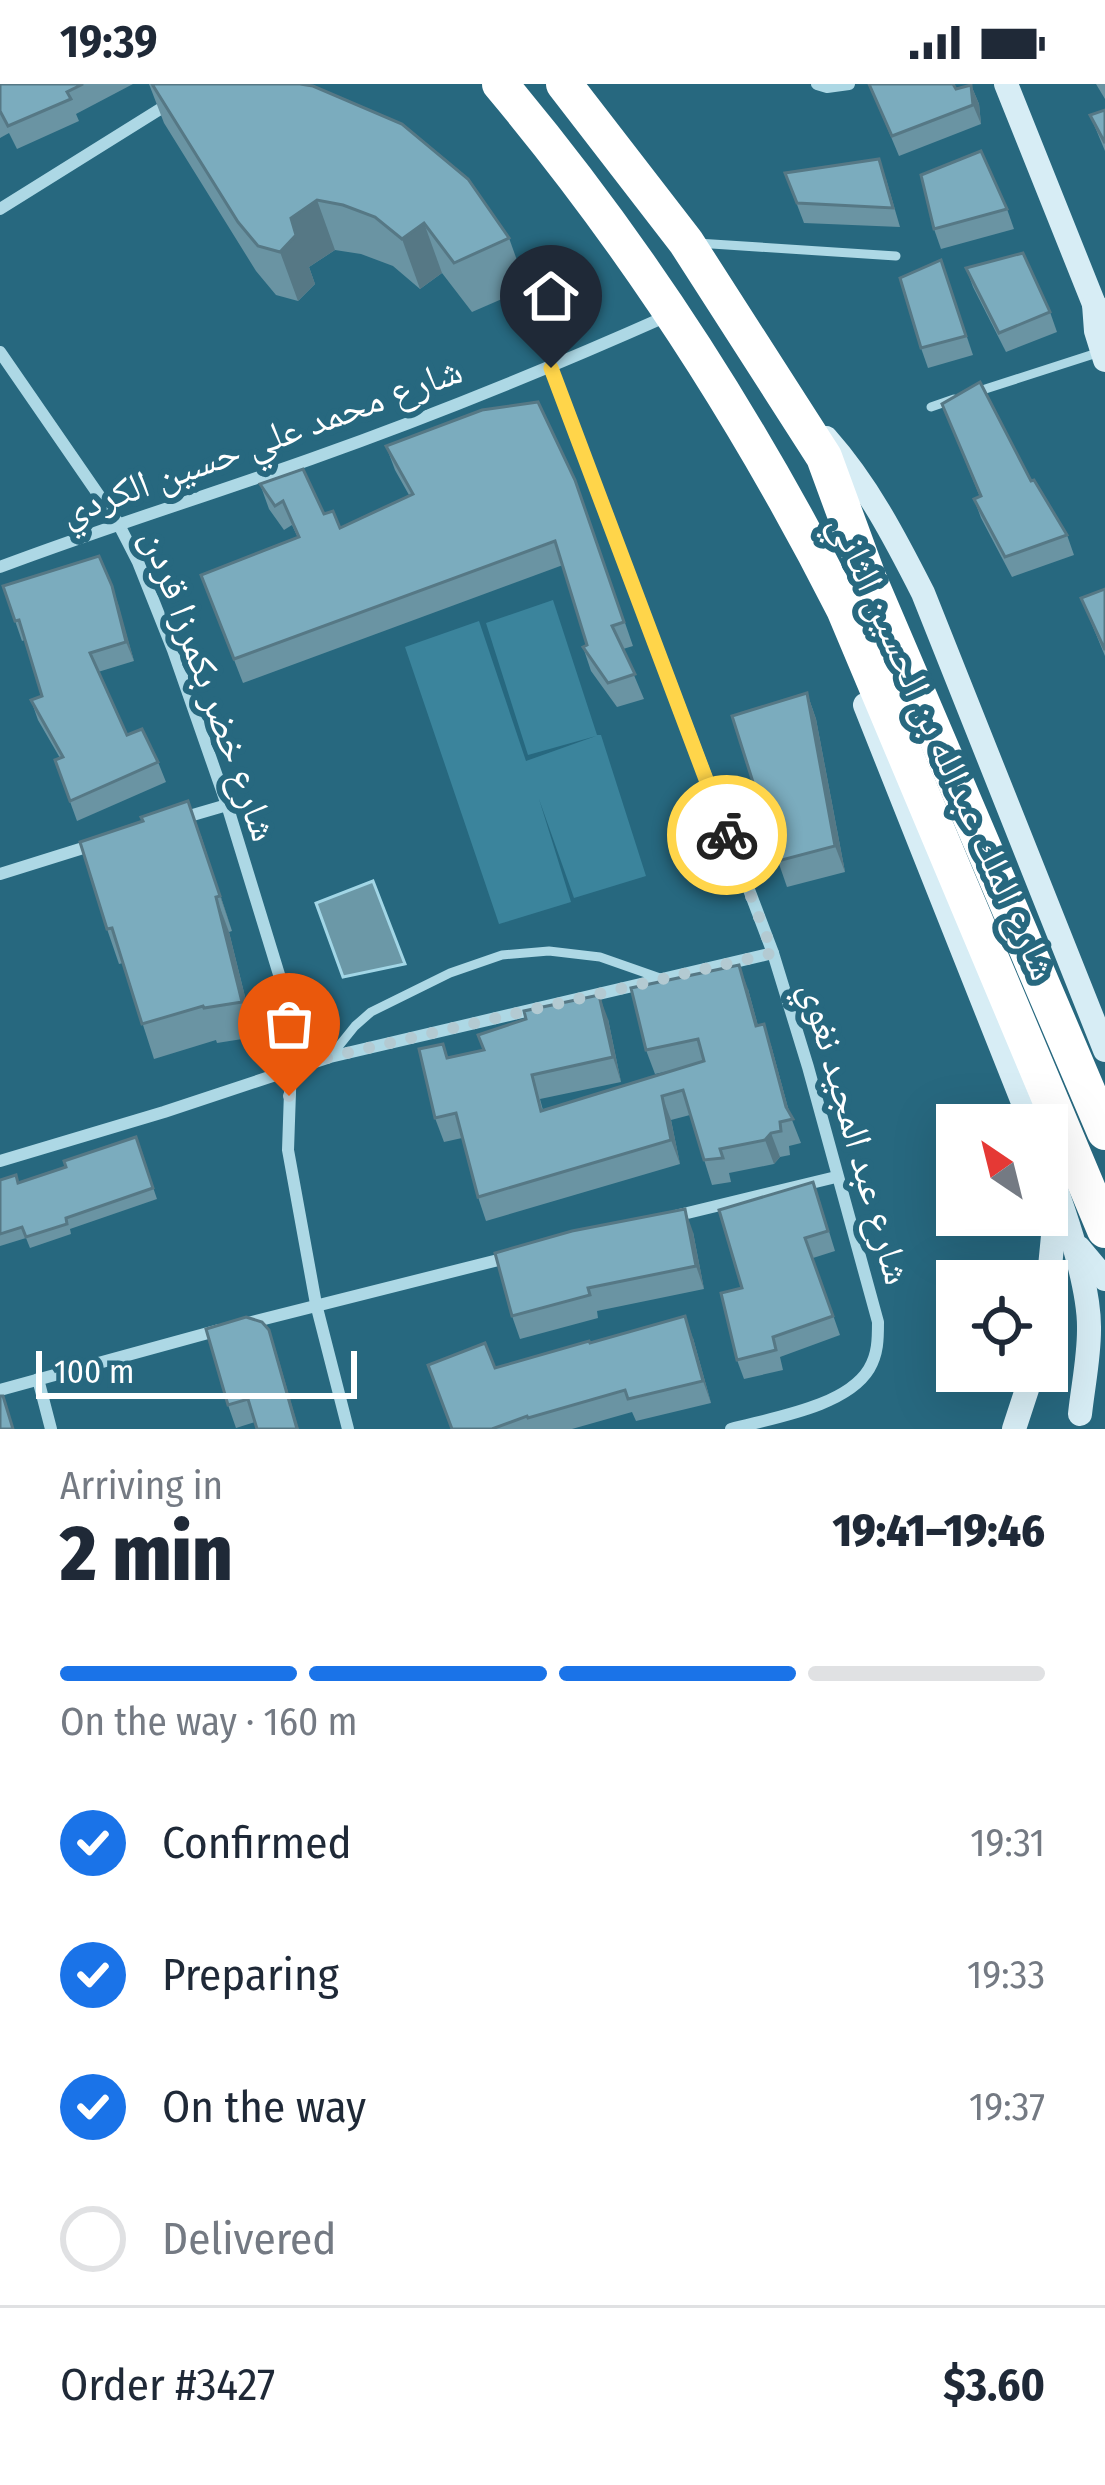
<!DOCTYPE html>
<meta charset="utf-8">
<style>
body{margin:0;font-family:"Fira Sans Condensed","Noto Naskh Arabic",sans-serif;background:#f2f2f3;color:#1f2937;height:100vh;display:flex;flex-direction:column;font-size:45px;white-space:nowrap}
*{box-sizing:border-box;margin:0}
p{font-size:39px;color:#747a83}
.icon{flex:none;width:66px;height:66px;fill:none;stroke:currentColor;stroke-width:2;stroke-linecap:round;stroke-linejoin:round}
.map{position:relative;height:1345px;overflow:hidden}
.sheet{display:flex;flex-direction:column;background:#fff;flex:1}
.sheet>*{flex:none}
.needle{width:78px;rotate:325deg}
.fabs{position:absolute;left:936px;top:1020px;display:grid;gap:24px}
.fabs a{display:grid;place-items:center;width:132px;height:132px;border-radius:0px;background:#fff;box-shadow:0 12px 48px #0002;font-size:60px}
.scale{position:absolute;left:36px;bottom:30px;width:321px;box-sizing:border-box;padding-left:12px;border:6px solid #fff;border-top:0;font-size:33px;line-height:42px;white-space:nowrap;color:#fff;-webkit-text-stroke:9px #27687f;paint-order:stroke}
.pin{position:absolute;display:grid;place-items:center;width:102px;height:102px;color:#fff;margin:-123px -51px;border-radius:50% 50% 50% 0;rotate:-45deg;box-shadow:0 0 12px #0007}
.pin .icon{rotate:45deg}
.courier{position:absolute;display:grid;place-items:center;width:120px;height:120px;margin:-60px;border:9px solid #ffd54a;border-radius:50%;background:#fff;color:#222;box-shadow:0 3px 15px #0007}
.overview em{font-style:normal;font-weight:800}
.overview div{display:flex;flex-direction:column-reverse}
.overview{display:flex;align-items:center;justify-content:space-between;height:204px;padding:0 60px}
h1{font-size:78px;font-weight:800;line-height:90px}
.bar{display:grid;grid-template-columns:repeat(4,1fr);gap:18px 12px;align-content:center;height:144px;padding:0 60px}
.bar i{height:15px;border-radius:9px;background:#e0e1e3}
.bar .active{background:#1a73e8}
.bar p{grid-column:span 4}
.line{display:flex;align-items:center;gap:30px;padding:0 60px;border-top:3px solid #e0e1e3}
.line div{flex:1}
ol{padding:0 60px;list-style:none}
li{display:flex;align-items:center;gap:36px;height:132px}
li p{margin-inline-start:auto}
li .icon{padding:12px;border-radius:50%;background:#1a73e8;color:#fff;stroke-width:4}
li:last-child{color:#747a83}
li i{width:66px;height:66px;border:6px solid #e0e1e3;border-radius:50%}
.status{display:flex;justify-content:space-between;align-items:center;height:84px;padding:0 60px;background:#fff;direction:ltr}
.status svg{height:33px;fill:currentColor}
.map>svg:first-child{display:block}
</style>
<div class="status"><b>19:39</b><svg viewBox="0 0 49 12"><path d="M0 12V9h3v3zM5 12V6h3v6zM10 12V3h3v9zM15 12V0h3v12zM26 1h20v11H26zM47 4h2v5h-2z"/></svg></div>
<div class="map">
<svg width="1105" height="1345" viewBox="0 0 1105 1345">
<rect width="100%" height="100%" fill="#27687f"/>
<path fill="#3b849c" d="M553,516l44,135h4l45,141 -72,22 -35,-99 32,103 -72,22 -94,-277 74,-26 47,140 70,-25 -68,19 -42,-132z"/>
<path fill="#6b98a7" stroke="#a2d6e6" stroke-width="3" d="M373,797l32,83 -62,13 -27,-74z"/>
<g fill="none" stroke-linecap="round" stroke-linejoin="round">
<g stroke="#add8e5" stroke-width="9">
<path d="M697,159l199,13"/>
<path d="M976,308l121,-39"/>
<path d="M931,323l23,-8"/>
<path d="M330,973l25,-31 16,-14 79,-39 52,-18 47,-4 51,6 60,21"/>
</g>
<g stroke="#add8e5" stroke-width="12">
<path d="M817,0l10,3 22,-3"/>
<path d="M0,125l173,-108"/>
<path d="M0,268l118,171 20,39 35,88 54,155 62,202 3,27 -4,116 28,154 32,125"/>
<path d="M551,284l222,585 35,114 70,255c0,17 0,32 -9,47 -23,38 -98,49 -138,60"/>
<path d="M0,483c103,-39 207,-71 311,-108 121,-43 239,-91 356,-143"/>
<path d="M179,735l48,-14"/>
<path d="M0,790l96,-30"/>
<path d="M0,1077l164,-49 166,-55 443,-104"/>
<path d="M675,1132l161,-39"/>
<path d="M244,1240l266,-67"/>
<path d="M38,1295l13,50"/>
<path d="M0,1306l219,-60"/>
</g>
<g stroke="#d7edf5" stroke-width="24">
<path d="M1006,0l88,220 11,14"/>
<path d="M1094,220l2,27 9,29"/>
<path d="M826,354c41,46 69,100 97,155l182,457"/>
<path d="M865,621l167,420"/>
<path d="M1047,1081c16,42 43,120 42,165 0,28 -6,56 -9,84"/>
<path d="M1079,1164l26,31"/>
<path d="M1047,1214l9,-93"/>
<path d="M1014,1345l19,-58"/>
</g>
<g stroke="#fff" stroke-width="36">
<path d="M500,0c136,162 248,336 344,525l261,621"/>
<path d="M564,0l122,158 138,215 44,120 237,555"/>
</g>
</g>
<g fill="#6a94a3">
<path d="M0,0h133l-57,30 3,7 -62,28 -8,-16 -9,5z"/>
<path d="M149,0h151l209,154 18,50 -55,24 -30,-39 -22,16 -27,-23 -32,-12 -26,-4 -26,17 6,17 -17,17 -22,-6 -20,-24 -92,-148z"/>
<path d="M869,0l87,5 15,-4 8,19 2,20 -82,32z"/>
<path d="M1096,0h9v15z"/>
<path d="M1105,26v41l-15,-36z"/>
<path d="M785,89l101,6 14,48 -96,-4z"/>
<path d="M1007,125l7,20 -73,20 -7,-20z"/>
<path d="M941,176l32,95 -45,13 -7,-20z"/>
<path d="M966,184l84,44 7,20 -51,20 -33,-65z"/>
<path d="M942,320l89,77 36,54 7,20 -62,22 -31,-59 -7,-19 6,-2z"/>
<path d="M386,362l198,58 49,142 -10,3 21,50 -27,8 -26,-36 -8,-24 4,-2 -24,-80 -320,118 -42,-108 97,-37 -6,-13 -8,5 -15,-21 -9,-25 64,30 16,14 69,-33 -14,-25z"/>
<path d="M3,502h109l22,75 -36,11 29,63 31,27 8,20 -89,39 -22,-61 5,-2 -22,-38 -7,-20 11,-4 -17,-56 -3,1z"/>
<path d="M1105,505v67l-24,-58z"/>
<path d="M807,609l9,26 29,153 -58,15 -9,-26z"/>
<path d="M201,752l31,95 -3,1 26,105 -38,6 -1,-3 -62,19 -31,-96 -4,1 -12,-35z"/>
<path d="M748,905l10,37 6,-2 8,25 18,66 11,28 -12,3 1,9 -10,2 -6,7 -45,9 2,9 -19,3 -22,-70 -19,5 9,44 -194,57 -8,-24 -16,-59 -18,4 -9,-24 13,-60 160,-39 13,63 -81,17 3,11 130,-40 -18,4 -9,-24z"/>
<path d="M136,1053l21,62 -87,30 1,5 -41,14 -4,-10 -26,8v-66l18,3 48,-16z"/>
<path d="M820,1118l15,49 -22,7 27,77 -60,22 3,13 -39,9 -7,-19 5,-72z"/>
<path d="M693,1148l11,57 -107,22 1,7 -78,21 -8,-23z"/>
<path d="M693,1254l18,65 -75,18 -4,-9 -60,17h-120l43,-61 95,-25z"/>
<path d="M277,1270l-22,68 -19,6 -8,-23z"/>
</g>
<g fill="#567885">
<path d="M971,1l8,19 2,20 -8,-19z"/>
<path d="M317,116l18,50 -26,17 6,17 -17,17 -18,-49 11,-34z"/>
<path d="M424,139l18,50 -22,16 -18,-50z"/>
<path d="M112,502l7,20 15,55 -8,-19z"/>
<path d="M807,609l9,26 29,153 -10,-26z"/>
<path d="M188,717l13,35 31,95 -12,-35z"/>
<path d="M216,813l13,35 26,105 -13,-35z"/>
<path d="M739,881l9,24 17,62 -9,-25z"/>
<path d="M599,911l9,24 13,63 -8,-25z"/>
<path d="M764,940l8,25 19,70 -5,-12z"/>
<path d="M662,1012l9,24 9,44 -9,-24z"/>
<path d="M771,1049l9,24 -6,7 -9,-24z"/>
<path d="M685,1125l8,23 11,57 -8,-23z"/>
<path d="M685,1232l8,22 18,65 -8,-22z"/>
<path d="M269,1246l8,24 22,75h-2z"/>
</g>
<g fill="#7bacbe" stroke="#567885" stroke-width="3">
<path d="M0,0h83l-16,8 4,7 -63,27 -8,-15z"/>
<path d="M152,0h148l13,2 89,38 66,55 41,59 -55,25 -30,-40 -22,16 -27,-22 -32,-12 -26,-5 -26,18 5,17 -16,17 -22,-6 -20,-24z"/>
<path d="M869,0h84l3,5 15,-4 2,20 -81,31z"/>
<path d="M1105,26v33l-15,-28z"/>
<path d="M981,67l26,58 -73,20 -13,-54z"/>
<path d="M879,75l14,49 -96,-5 -12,-30z"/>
<path d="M1023,169l27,59 -51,21 -33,-65z"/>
<path d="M941,176l25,76 -45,12 -21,-70z"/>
<path d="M980,298l51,99 3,-1 33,55 -62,22 -31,-58 7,-3 -39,-92z"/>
<path d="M538,318l37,78 49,142 -12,4 23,48 -27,9 -25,-36 4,-2 -32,-104 -321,118 -33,-84 98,-38 -16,-36 -8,5 -15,-22 43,-15 21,45 9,-3 7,17 73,-34 -27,-48 96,-36z"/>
<path d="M99,472l13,30 14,56 -36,11 37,82 15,-6 16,33 -88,39 -15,-41 8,-3 -32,-57 11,-4 -23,-76 -4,1 -12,-35z"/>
<path d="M1105,505v61l-24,-52z"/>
<path d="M807,609l28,153 -57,15 -46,-145z"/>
<path d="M188,717l32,95 -4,1 26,105 -38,6 -1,-2 -61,18 -30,-96 -5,1 -27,-87 63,-21 -2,-4z"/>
<path d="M739,881l17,61 8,-2 22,83 7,12 -13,3 1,9 -10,2 -6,7 -45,9 3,9 -19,2 -21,-70 -21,6 9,44 -193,57 -22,-84 -21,5 -16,-69 24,-5 4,14 37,-8 -6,-15 48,-16 -2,-8 75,-16 14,62 -81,18 9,36 163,-50 -6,-22 -52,11 -15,-62z"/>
<path d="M136,1053l17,51 -87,30 1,6 -41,13 -4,-10 -22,7v-54l16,-5 2,8 48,-16 -2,-6z"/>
<path d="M813,1098l15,49 -23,7 28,78 -60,21 3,13 -39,10 -16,-67 21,-5 -23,-78z"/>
<path d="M685,1125l11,57 -108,22 2,7 -78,21 -17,-63 77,-22z"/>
<path d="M685,1232l18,65 -75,18 -3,-9 -97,28 -1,-2 -35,13h-40l-24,-64 57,-22 10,25 94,-27 1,2z"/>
<path d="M246,1233l16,5 7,8 28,99h-40l-9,-30 -20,6 -22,-76z"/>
<path d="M0,1312h3l10,33h-13z"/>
</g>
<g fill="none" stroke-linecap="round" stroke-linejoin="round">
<path stroke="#b3cad2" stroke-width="12" stroke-dasharray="0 21.6" d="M289,1012l2,-27 39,-12 443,-104 -46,-118"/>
<path stroke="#ffd54a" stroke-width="15" d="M551,284l176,467"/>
</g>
<g text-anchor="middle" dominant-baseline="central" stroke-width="12" stroke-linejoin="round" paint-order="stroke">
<g font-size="39" fill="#fff" stroke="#27687f">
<text transform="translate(261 357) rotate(-20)">شارع محمد علي حسين الكردي</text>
<text transform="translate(210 601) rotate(70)">شارع خضر بكمرزا قردن</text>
<text transform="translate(943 663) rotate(66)">شارع الملك عبدالله بن الحسين الثاني</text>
<text transform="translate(856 1049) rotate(74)">شارع عبد المجيد نغوي</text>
</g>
</g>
</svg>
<div class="fabs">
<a><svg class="needle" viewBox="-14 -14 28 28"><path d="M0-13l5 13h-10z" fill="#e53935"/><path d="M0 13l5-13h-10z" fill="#747a83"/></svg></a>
<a><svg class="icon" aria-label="locate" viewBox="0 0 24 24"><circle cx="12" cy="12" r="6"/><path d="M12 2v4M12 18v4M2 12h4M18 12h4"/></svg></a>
</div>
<div class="scale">100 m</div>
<div class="pin" style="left:289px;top:1012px;background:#ea580c"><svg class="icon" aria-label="bag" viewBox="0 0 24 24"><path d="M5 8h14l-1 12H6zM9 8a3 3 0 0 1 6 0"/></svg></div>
<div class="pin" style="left:551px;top:284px;background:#1f2937"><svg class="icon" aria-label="home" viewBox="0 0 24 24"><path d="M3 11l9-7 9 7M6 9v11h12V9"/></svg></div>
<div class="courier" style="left:727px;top:751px"><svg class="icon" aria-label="bike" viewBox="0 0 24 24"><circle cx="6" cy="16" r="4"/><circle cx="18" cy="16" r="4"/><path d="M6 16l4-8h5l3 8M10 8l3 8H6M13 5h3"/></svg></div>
</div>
<section class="sheet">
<div class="overview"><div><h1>2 min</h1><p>Arriving in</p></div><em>19:41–19:46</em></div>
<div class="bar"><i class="active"></i><i class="active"></i><i class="active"></i><i></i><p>On the way · 160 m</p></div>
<ol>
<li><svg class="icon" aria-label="check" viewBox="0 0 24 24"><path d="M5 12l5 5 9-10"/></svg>Confirmed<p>19:31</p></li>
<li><svg class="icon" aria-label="check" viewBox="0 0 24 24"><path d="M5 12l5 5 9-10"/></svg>Preparing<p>19:33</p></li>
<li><svg class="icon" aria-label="check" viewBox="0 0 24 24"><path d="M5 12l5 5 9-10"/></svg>On the way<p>19:37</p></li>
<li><i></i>Delivered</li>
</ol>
<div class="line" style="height:156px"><div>Order #3427</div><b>$3.60</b></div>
</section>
